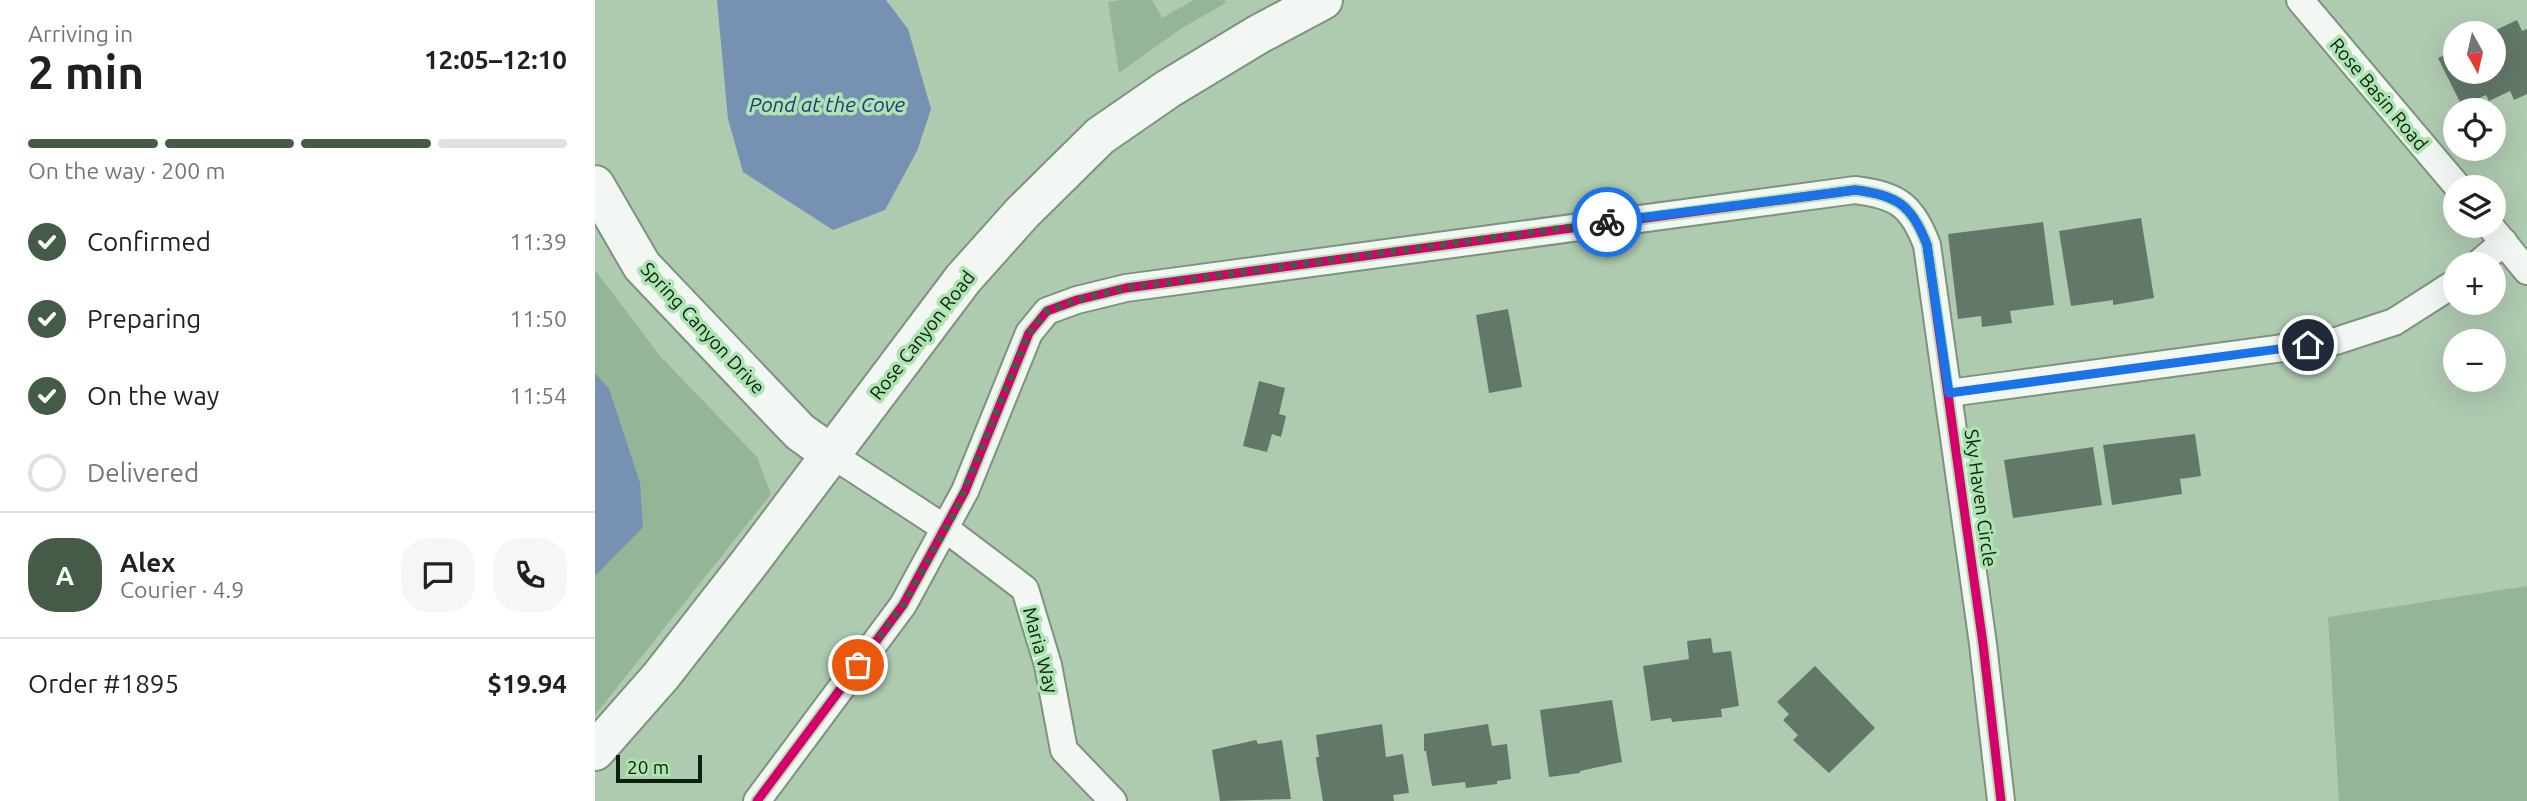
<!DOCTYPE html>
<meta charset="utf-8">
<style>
body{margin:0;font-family:Ubuntu,sans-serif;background:#f6f6f6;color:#202124;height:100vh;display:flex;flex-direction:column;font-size:26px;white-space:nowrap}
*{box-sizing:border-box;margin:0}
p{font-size:23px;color:#757577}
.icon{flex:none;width:38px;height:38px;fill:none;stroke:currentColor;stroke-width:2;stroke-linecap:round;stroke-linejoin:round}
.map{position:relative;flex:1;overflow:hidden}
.side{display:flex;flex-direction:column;background:#fff;width:595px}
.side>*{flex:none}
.needle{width:46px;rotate:172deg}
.controls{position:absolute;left:1848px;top:21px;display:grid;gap:14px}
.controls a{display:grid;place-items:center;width:63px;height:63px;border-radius:50%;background:#fff;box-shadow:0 7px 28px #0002;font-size:35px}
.scale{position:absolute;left:21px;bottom:18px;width:86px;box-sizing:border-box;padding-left:7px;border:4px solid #0b200d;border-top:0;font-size:19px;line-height:24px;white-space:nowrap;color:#0b200d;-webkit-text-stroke:5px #aee4b1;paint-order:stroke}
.pin{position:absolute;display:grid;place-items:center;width:60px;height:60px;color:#fff;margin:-30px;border:4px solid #fff;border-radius:50%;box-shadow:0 2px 7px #0007}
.courier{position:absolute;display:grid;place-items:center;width:70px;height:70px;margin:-35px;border:5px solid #1a73e8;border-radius:50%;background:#fff;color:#222;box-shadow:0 2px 9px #0007}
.headline em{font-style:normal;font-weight:700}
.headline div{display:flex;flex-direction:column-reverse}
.headline{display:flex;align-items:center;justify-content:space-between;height:119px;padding:0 28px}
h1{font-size:46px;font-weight:700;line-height:52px}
.bar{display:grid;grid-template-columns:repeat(4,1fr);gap:10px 7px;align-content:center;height:84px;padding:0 28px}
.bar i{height:9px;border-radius:5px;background:#e0e0e0}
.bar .active{background:#445c46}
.bar p{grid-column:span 4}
.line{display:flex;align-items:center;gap:18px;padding:0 28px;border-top:2px solid #e0e0e0}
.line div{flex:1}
.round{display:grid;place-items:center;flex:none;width:74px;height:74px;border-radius:28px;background:#f6f6f6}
ol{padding:0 28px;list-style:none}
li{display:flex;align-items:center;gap:21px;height:77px}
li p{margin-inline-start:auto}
li .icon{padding:7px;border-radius:50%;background:#445c46;color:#fff;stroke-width:4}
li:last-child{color:#757577}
li i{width:38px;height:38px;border:4px solid #e0e0e0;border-radius:50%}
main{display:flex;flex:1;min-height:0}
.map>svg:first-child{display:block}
</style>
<main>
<section class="side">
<div class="headline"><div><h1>2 min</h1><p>Arriving in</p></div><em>12:05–12:10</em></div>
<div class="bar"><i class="active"></i><i class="active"></i><i class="active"></i><i></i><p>On the way · 200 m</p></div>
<ol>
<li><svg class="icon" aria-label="check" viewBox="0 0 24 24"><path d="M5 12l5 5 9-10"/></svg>Confirmed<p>11:39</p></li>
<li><svg class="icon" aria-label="check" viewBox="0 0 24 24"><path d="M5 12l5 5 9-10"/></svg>Preparing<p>11:50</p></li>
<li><svg class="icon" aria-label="check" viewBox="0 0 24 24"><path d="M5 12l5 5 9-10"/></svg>On the way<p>11:54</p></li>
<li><i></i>Delivered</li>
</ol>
<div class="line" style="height:126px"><b class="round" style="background:#445c46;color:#fff">A</b><div><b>Alex</b><p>Courier · 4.9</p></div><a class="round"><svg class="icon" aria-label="chat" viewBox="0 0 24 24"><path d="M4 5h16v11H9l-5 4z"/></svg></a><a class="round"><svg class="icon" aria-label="phone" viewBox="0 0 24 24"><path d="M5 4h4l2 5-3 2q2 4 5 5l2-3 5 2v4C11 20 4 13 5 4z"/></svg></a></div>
<div class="line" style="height:91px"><div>Order #1895</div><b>$19.94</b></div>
</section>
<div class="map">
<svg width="1932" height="801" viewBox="0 0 1932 801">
<rect width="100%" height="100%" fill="#aecaaf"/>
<g fill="#95b696">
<path d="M525,0h32l10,18 32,-18h30l2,3 -44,25 -63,45 -11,-71z"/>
<path d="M0,270l65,86 97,101 14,37 -176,221z"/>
<path d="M1932,586v215h-188l-11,-184z"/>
</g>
<g fill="#7791b3">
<path d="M122,0h169l22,29 23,80 -14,42 -32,59 -52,20 -90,-58 -15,-53z"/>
<path d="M0,373l14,16 31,94 3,44 -48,49z"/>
</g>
<g fill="#637869">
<path d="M1922,20l5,11 5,-2v65l-13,6 -4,-9 -21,10 -3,-6 -24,11 -24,-48 17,-8v22h39v-41z"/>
<path d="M1546,218l13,80 -41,7v-5l-42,6 -12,-75z"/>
<path d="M1448,222l11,83 -44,6 2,12 -30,4 -1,-11 -23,3 -10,-85z"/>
<path d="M913,309l14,78 -33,6 -13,-78z"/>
<path d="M664,381l26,7 -6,26 7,2 -5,21 -9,-3 -5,18 -24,-6z"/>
<path d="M1600,434l6,42 -21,3 2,15 -70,11 -9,-60z"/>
<path d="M1498,447l9,58 -89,13 -9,-58z"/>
<path d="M1116,638l2,15 18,-2 8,55 -18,3 1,8 -50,5 -1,-4 -20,3 -8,-55 46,-7 -2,-18z"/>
<path d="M1220,666l60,62 -46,45 -36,-33 5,-5 -15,-15 6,-6 -12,-12z"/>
<path d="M1017,700l10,62 -42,9v2l-31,4 -9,-67z"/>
<path d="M787,724l4,33 17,-3 6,39 -16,2 1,6h-71l-6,-35 -1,-9h3l-3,-22z"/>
<path d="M893,724l4,22 15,-2 4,35 -14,2v3l-31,4 -1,-6 -33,4 -6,-35h-2v-17z"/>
<path d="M661,740l2,4 24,-4 9,59 -71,2 -8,-51z"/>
</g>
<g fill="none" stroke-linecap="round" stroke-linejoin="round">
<g stroke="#7d937e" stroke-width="30">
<g id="street">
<path d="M1705,0l158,187"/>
<path d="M1895,226l37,45"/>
<path d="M1883,264l26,-22"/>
<path d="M1354,393l387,-52 58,-19 61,-39"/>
<path d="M236,454l115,75 79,60 23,76 16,85 49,51"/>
<path d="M162,801l146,-196 62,-114 64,-158 18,-22 30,-11 49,-12 729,-98c42,5 57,15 72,55l56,399 18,157"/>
</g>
</g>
<g stroke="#7d937e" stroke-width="42">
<g id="secondary">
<path d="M0,185l47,81 158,166 31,22"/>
<path d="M0,751l66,-75 89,-114 213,-283 59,-66 78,-77 68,-47 91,-55 64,-34"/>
</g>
</g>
<use href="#street" stroke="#f3f7f3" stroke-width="26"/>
<use href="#secondary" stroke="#f3f7f3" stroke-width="38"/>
<g stroke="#aee4b1" stroke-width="13">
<path id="cycleway" d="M162,801l146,-196 62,-114 64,-158 18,-22 30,-11 49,-12 729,-98c42,5 57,15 72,55l56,399 18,157"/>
</g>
<use href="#cycleway" stroke="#d6006c" stroke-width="9"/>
</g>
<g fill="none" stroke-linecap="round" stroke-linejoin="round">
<path stroke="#445c46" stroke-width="7" stroke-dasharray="0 12.6" d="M263,665l45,-60 53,-95 73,-177 18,-22 30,-11 49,-12 481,-66"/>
<path stroke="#1a73e8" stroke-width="9" d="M1012,222l248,-32c42,5 57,15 72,55l22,148 359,-48"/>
</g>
<g text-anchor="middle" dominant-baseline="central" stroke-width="7" stroke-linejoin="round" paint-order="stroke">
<g font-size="19" fill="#0b200d" stroke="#aee4b1">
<text transform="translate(1784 94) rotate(50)">Rose Basin Road</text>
<text transform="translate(108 328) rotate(47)">Spring Canyon Drive</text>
<text transform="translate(327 335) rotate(-52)">Rose Canyon Road</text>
<text transform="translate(1386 498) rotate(82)">Sky Haven Circle</text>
<text transform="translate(446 650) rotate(75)">Maria Way</text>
</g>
<g font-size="21" font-style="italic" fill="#203982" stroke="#aee4b1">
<text x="232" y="104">Pond at the Cove</text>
</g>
</g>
</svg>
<div class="controls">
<a><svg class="needle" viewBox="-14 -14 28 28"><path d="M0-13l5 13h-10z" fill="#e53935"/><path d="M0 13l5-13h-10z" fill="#757577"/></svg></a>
<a><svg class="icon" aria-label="locate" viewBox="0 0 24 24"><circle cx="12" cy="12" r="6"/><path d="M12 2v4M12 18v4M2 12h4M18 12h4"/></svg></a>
<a><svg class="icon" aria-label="layers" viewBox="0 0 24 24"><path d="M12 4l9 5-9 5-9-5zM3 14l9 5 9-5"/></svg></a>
<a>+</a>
<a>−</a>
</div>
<div class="scale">20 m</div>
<div class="pin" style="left:263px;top:665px;background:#ea580c"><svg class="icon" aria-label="bag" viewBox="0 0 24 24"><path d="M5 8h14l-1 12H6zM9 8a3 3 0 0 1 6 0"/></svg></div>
<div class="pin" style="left:1713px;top:345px;background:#1f2937"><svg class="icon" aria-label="home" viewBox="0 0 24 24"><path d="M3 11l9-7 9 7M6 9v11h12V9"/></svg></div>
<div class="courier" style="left:1012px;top:222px"><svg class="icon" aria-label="bike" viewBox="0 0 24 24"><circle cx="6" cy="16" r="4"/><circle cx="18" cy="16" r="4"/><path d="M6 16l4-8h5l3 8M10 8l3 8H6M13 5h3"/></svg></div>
</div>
</main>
